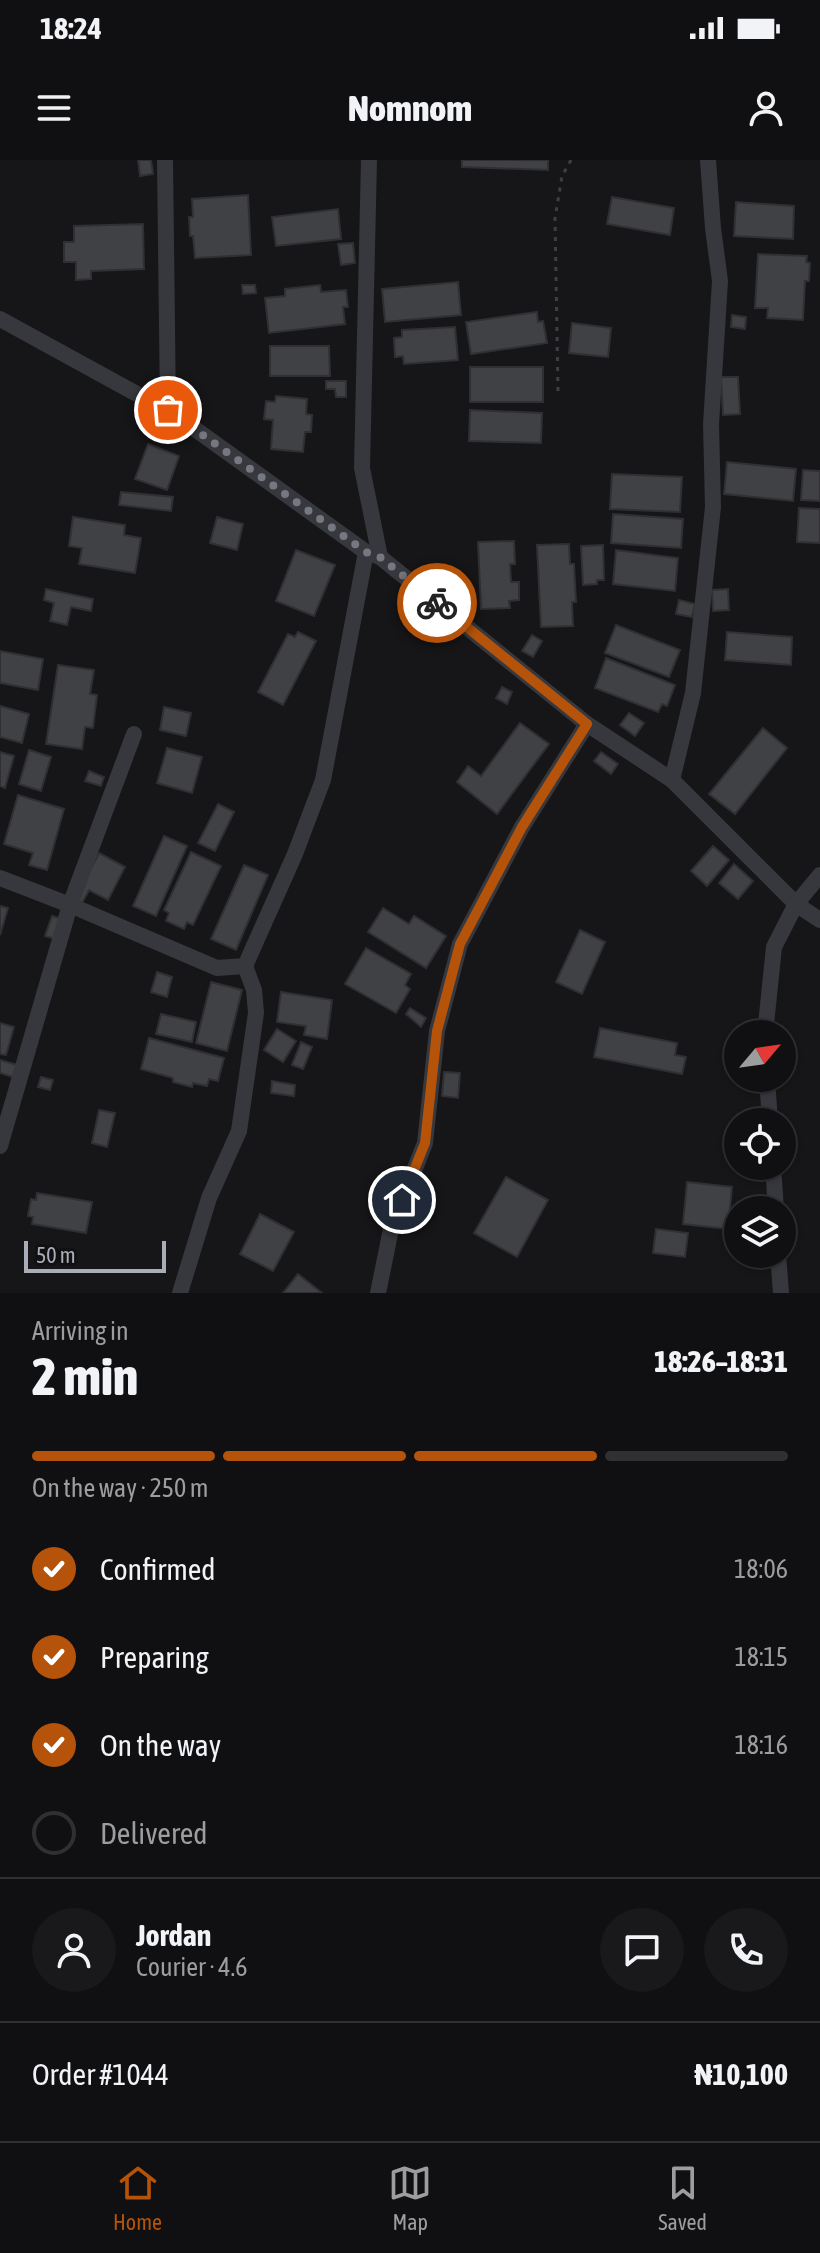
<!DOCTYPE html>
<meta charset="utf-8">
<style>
body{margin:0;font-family:"Asap Condensed",sans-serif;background:#19191b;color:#f1f3f6;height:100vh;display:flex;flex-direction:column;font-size:30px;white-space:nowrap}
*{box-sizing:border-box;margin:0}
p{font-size:26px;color:#9c9d9f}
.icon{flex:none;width:44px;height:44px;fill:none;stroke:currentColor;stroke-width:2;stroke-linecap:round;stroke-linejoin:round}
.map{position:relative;height:1133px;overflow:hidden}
.panel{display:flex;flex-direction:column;background:#101012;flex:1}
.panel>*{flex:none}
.needle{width:52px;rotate:61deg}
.tools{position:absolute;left:724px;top:860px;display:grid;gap:16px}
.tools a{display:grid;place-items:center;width:72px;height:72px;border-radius:50%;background:#101012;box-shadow:0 2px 6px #0004,0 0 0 2px #303032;font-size:40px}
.scale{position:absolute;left:24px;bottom:20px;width:142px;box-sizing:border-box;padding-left:8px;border:4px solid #a8adb8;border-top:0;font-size:22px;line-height:28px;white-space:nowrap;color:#a8adb8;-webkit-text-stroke:6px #111113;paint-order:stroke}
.pin{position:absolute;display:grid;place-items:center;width:68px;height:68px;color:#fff;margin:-34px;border:4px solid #fff;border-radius:50%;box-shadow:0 2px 8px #0007}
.courier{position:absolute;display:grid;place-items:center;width:80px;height:80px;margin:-40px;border:6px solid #b45309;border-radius:50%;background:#fff;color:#222;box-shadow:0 2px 10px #0007}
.summary em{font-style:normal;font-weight:800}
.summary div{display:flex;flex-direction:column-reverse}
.summary{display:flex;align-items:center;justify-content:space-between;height:136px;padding:0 32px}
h1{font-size:52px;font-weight:800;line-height:60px}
.bar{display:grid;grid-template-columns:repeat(4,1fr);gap:12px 8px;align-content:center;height:96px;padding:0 32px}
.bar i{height:10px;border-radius:6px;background:#303032}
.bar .current{background:#b45309}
.bar p{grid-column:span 4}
.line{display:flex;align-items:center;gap:20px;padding:0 32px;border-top:2px solid #303032}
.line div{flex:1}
.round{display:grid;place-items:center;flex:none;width:84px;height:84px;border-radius:42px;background:#19191b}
ol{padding:0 32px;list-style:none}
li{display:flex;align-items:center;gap:24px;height:88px}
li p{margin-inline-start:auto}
li .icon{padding:8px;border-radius:50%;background:#b45309;color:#fff;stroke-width:4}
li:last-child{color:#9c9d9f}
li i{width:44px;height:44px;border:4px solid #303032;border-radius:50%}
.status{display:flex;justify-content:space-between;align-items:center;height:56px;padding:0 40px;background:#101012;direction:ltr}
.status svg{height:22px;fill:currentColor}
header{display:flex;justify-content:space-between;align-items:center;height:104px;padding:0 32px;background:#101012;font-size:36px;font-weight:800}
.menu{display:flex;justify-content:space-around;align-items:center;height:112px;border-top:2px solid #303032;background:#101012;font-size:22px;color:#9c9d9f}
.menu a{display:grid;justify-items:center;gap:4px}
.menu .current{color:#b45309}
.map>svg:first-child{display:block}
</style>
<div class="status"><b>18:24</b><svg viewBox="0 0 49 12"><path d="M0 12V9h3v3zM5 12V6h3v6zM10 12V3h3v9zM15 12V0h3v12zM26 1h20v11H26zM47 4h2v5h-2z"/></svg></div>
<header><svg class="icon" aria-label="menu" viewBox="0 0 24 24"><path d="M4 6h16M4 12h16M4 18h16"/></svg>Nomnom<svg class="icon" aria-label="person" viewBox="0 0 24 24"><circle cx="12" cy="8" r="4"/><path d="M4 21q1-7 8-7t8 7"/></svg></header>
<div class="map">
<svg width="820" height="1133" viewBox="0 0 820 1133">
<rect width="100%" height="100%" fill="#161618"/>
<g fill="#404145" stroke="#303034" stroke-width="2">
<path d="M138,0h13l2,14 -13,2z"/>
<path d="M462,0h86v10l-86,-3z"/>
<path d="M248,35l3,60 -56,3 -2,-22h-3l-1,-19h4l-1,-18z"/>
<path d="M612,37l62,11 -4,27 -63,-11z"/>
<path d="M736,42l58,4 -1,33 -59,-3z"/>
<path d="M338,49l3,30 -65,7 -4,-29z"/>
<path d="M143,64l1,45 -53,2v8l-15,1v-18h-12v-20h10v-16z"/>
<path d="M353,83l2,20 -14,2 -3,-21z"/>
<path d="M758,94l49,2 -1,6 4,1 -1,18h-4l-2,39 -36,-2 1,-10h-13z"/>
<path d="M458,122l3,33 -76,7 -3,-33z"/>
<path d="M242,125h13l1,8 -13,1z"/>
<path d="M320,125l1,7 25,-2 2,17h-5l2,17 -76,9 -4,-35 20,-2v-7z"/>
<path d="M537,152l1,10 5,-1 4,22 -76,11 -5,-32z"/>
<path d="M732,155l14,2 -1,12 -14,-2z"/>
<path d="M572,163l39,5 -3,29 -39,-4z"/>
<path d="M455,167l3,33 -54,4 -1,-8 -8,1 -1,-19 8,-1v-7z"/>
<path d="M270,186h59l1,30h-60z"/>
<rect x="470" y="207" width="73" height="35"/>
<path d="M721,217h17l2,37 -17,1z"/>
<path d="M326,221h20v16h-10l-1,-8h-9z"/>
<path d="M276,236l31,3 -1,15 6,1 -1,17h-6l-2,20 -32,-3 2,-29 -9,-1 2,-18 9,1z"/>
<path d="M470,250l72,3 -1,30 -72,-2z"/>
<path d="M148,284l31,12 -12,34 -32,-11z"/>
<path d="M727,302l69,7 -3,32 -69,-7z"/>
<path d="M803,310l17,1v30l-19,-1z"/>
<path d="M612,314l70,3 -2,35 -70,-3z"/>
<path d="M121,332l52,5 -2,14 -52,-6z"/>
<path d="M799,348l21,1v34l-23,-1z"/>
<path d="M613,354l70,5 -2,29 -70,-5z"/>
<path d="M73,357l52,8 -1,10 17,3 -6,35 -56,-9 3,-16 -13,-2z"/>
<path d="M217,357l26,7 -6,26 -27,-7z"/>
<path d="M514,381l1,23h-5l1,18h8v18l-10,1 1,7 -29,1 -3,-67z"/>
<path d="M569,384l1,20h4l2,38h-4l1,24 -32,1 -4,-82z"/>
<path d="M603,385l1,35h-7v4l-14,1 -2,-39z"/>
<path d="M296,390l39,15 -21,51 -38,-15z"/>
<path d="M616,390l62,8 -3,33 -62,-7z"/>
<path d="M46,429l47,10 -2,12 -20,-4 -4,18 -17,-4 4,-18 -10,-3z"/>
<path d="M728,429l1,21 -16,1 -1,-21z"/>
<path d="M679,440l16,4 -3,13 -16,-3z"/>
<path d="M616,465l64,25 -11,27 -64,-24z"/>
<path d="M298,472l18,9 -33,64 -25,-13 30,-58 7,3z"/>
<path d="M727,472l65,5 -1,28 -66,-5z"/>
<path d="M532,475l10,6 -9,16 -11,-6z"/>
<path d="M0,491l43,8 -5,31 -38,-7z"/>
<path d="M606,498l69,27 -8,21 -5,-2 -4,8 -63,-24z"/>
<path d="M58,505l36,5 -4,24 7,1 -4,33 -8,-1 -3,22 -36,-5z"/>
<path d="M502,527l10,5 -5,12 -11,-6z"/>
<path d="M0,546l29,8 -7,29 -22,-6z"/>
<path d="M164,547l27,6 -5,23 -26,-6z"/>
<path d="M629,553l15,10 -9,13 -15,-11z"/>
<path d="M520,563l29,21 -52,70 -40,-32 11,-16 13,10z"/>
<path d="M763,568l24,20 -52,66 -26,-20z"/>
<path d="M167,588l35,9 -10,36 -35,-10z"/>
<path d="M29,590l22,7 -10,34 -22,-7z"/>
<path d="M0,592l14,4 -9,32 -5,-2z"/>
<path d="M601,592l17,12 -7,10 -17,-13z"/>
<path d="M89,611l15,6 -3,9 -16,-5z"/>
<path d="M18,635l46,14 -17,61 -18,-5 4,-12 -29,-9z"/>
<path d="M218,644l16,8 -19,39 -17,-8z"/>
<path d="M164,676l23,10 -31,70 -23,-10z"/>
<path d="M713,686l16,14 -22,26 -16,-15z"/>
<path d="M191,692l30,14 -28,59 -6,-3 -3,7 -18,-8 3,-8 -5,-3z"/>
<path d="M99,693l26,14 -17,33 -19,-10 -7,13 -7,-4z"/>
<path d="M734,704l19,17 -15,18 -19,-16z"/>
<path d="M244,705l24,10 -32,75 -25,-11z"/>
<path d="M0,746l8,2 -8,27z"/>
<path d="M383,748l26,16 5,-8 32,20 -20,32 -58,-36z"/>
<path d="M52,756l10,3 -6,20 -11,-3z"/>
<path d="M580,770l25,12 -23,52 -26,-12z"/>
<path d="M366,788l45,26 -6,11 5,4 -14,24 -51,-29z"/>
<path d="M157,812l15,5 -5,20 -16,-5z"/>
<path d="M211,822l31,8 -15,61 -31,-8z"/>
<path d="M281,832l51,8 -5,39 -23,-4 2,-9 -29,-4z"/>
<path d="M410,848l16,10 -5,9 -15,-13z"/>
<path d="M161,854l35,8 -4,20 -36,-8z"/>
<path d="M0,863l14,4 -8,28 -6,-1z"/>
<path d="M600,868l77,15 -2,12 11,2 -4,17 -88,-17z"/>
<path d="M277,869l19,12 -13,21 -19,-12z"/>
<path d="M149,878l75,20 -6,23 -9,-2 -2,7 -14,-3 -1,4 -19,-5v-4l-32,-9z"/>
<path d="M301,882l11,5 -9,22 -11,-4z"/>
<path d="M0,900l17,5 -4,12 -13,-4z"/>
<path d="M444,912l16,1 -2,25 -16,-2z"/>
<path d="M41,917l12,3 -3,10 -12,-3z"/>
<path d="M272,921l23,4 -1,11 -23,-3z"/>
<path d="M99,950l16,3 -8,34 -15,-4z"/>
<path d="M506,1017l42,23 -31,57 -43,-24z"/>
<path d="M687,1022l45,5 -4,42 -45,-5z"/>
<path d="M37,1033l55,9 -6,31 -54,-9 1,-7 -5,-1 3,-17 5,1z"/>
<path d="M260,1054l34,18 -21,39 -33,-17z"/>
<path d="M656,1069l32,4 -3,24 -32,-4z"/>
<path d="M298,1114l24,19h-39z"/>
</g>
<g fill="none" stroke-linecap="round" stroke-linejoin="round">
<path stroke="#3d3f44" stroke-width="3" stroke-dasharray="4 6" stroke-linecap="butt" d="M558,231l-3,-173 7,-42 9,-16"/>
<g stroke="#37383d" stroke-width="16">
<path d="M165,0l3,250 7,4"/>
<path d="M369,0l-7,308 18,89"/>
<path d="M0,159l177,97 189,136 14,5 207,167 85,56 124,124 24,16"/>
<path d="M672,620l21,-87 20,-186 -2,-83 9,-143 -7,-53 -5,-68"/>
<path d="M0,718l70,27 147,63 28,-2 50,-112 28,-74 43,-228"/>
<path d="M765,874l9,-87 22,-43 24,-29"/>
<path d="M767,918l3,44"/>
<path d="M0,986l70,-241 64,-171"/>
<path d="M773,1006l3,44"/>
<path d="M778,1094l3,39"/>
<path d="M180,1133l29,-95 30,-67 17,-118 -2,-23 -9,-24"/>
<path d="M378,1133l13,-64 34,-86 12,-112 23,-87 62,-117 65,-103"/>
</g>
</g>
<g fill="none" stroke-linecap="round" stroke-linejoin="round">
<path stroke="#757880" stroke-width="8" stroke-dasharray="0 14.4" d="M168,250l198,142 14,5 57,46"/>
<path stroke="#b45309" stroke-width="10" d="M402,1040l23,-57 12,-112 23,-87 62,-117 65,-103 -150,-121"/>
</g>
</svg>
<div class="tools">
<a><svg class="needle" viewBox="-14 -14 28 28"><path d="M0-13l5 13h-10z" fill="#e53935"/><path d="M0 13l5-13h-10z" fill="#9c9d9f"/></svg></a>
<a><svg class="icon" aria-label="locate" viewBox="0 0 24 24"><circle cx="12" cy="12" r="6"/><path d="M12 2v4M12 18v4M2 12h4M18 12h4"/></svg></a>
<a><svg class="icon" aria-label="layers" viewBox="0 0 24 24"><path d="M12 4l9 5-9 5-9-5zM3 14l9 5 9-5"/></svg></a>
</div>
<div class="scale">50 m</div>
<div class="pin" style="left:168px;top:250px;background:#ea580c"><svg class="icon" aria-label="bag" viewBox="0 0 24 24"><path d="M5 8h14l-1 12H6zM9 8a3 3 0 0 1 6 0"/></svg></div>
<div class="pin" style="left:402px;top:1040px;background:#1f2937"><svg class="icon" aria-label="home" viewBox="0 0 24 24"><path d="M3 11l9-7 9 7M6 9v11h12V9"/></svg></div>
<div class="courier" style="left:437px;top:443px"><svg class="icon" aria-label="bike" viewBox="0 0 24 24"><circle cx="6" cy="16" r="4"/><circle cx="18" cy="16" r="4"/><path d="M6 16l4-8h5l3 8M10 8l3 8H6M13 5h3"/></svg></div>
</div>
<section class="panel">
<div class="summary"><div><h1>2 min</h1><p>Arriving in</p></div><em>18:26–18:31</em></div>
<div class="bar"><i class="current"></i><i class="current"></i><i class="current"></i><i></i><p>On the way · 250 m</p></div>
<ol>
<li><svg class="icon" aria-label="check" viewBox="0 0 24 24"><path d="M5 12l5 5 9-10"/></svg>Confirmed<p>18:06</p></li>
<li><svg class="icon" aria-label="check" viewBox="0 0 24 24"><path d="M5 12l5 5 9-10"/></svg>Preparing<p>18:15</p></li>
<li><svg class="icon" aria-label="check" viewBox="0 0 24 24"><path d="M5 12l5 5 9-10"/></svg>On the way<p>18:16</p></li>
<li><i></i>Delivered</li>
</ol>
<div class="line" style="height:144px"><a class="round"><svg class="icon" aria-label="person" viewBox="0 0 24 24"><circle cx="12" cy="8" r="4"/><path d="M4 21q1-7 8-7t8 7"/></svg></a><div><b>Jordan</b><p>Courier · 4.6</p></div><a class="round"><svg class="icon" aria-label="chat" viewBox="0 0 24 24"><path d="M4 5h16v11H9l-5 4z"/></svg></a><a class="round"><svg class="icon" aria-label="phone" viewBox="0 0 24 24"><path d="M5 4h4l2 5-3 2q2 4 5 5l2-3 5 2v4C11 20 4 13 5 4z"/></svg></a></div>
<div class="line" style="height:104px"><div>Order #1044</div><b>₦10,100</b></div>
</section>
<nav class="menu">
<a class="current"><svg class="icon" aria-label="home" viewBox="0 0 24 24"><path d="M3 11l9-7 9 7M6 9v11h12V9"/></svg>Home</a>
<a><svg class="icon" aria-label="map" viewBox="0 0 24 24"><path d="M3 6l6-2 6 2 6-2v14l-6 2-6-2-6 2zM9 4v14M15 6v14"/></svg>Map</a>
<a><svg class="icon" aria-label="saved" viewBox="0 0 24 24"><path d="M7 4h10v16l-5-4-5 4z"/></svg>Saved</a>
</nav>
